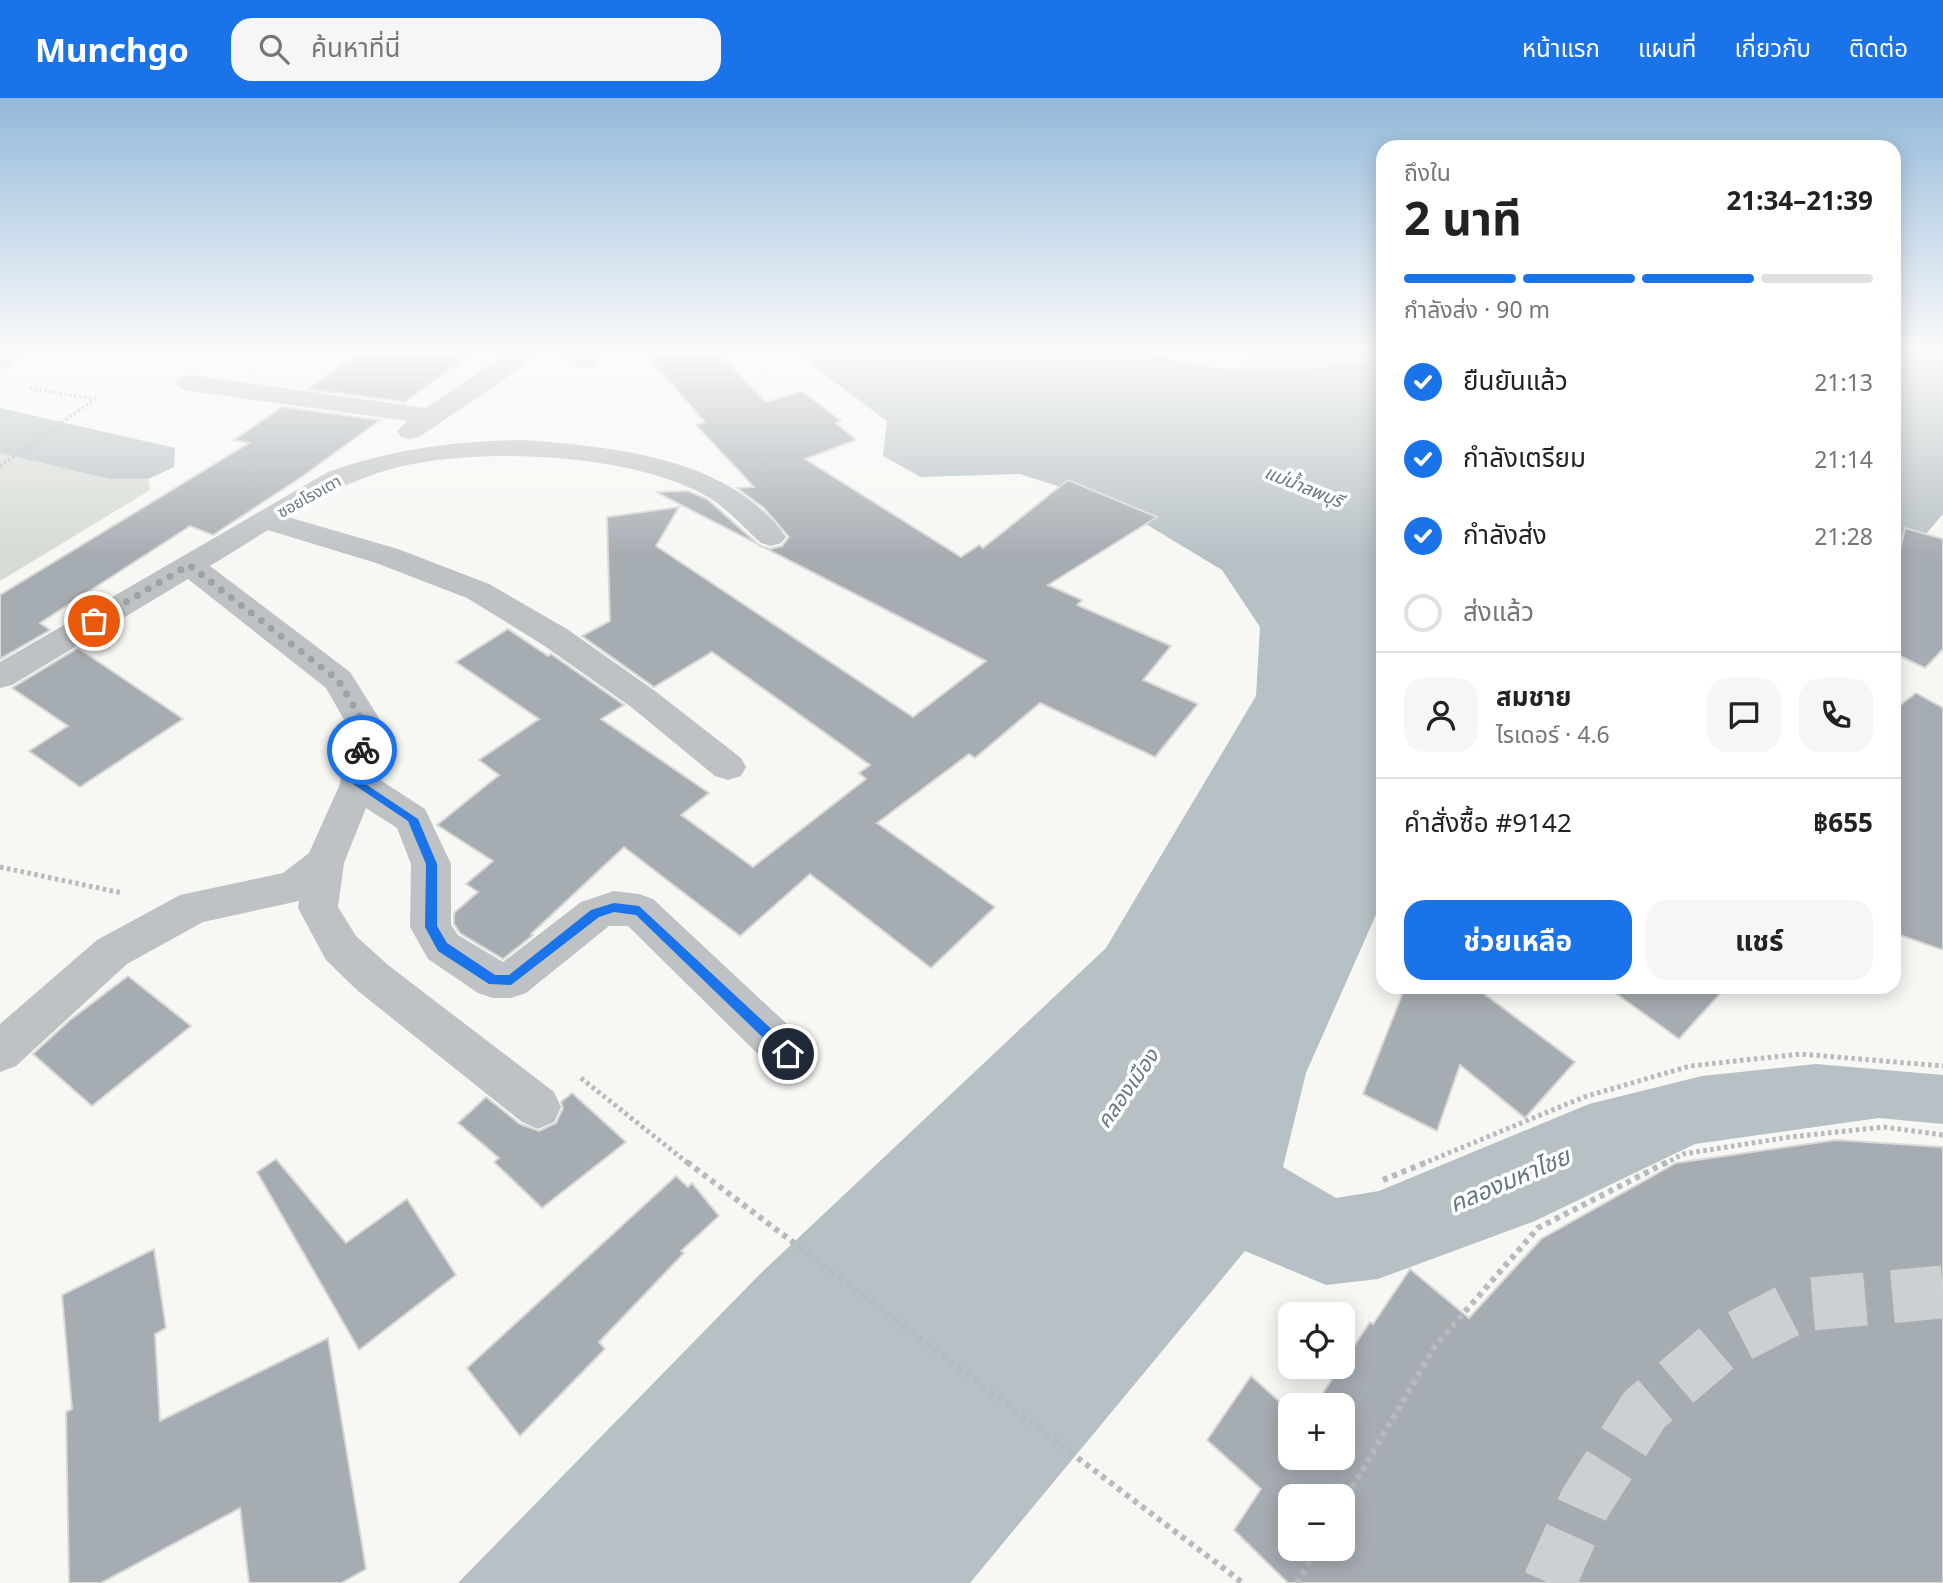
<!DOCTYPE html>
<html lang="th">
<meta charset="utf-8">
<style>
body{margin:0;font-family:"Noto Sans","Noto Sans Thai",sans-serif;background:#f6f6f6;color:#222;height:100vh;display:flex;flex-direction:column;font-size:26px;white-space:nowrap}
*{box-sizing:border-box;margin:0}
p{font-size:23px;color:#767676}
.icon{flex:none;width:38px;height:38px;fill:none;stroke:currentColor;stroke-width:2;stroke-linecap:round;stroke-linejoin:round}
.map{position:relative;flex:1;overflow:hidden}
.drawer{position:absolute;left:1376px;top:42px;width:525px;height:854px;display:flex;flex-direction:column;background:#fff;border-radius:21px;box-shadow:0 4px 18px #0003}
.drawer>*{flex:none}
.tools{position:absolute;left:1278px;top:1204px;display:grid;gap:14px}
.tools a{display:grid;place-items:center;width:77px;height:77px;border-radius:14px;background:#fff;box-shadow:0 4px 18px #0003;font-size:35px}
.pin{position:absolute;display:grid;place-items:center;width:60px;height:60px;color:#fff;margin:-30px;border:4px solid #fff;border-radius:50%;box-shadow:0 2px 7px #0007}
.courier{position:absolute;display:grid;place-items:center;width:70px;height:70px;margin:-35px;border:5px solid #1a73e8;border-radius:50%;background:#fff;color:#222;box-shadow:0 2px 9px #0007}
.head em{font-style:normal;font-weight:700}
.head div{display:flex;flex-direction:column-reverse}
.head{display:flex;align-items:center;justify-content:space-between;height:119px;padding:0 28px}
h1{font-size:46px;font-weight:700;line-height:52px}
.bar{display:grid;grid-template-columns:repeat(4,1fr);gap:10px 7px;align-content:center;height:84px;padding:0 28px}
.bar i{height:9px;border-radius:5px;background:#e0e0e0}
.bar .current{background:#1a73e8}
.bar p{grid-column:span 4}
.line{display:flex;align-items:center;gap:18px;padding:0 28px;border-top:2px solid #e0e0e0}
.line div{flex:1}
.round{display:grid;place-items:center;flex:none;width:74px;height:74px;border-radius:21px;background:#f6f6f6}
ol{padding:0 28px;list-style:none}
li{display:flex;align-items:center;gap:21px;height:77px}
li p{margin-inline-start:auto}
li .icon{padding:7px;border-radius:50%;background:#1a73e8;color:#fff;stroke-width:4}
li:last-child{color:#767676}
li i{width:38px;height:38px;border:4px solid #e0e0e0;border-radius:50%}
.primary-button{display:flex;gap:14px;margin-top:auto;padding:14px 28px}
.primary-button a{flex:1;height:80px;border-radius:21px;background:#1a73e8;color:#fff;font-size:28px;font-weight:700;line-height:80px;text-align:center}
.primary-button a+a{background:#f6f6f6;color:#222}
header{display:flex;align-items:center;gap:42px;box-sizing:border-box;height:98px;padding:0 35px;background:#1a73e8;color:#fff}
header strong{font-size:33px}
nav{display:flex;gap:38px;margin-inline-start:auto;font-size:24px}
.search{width:490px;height:63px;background:#f6f6f6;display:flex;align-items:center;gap:18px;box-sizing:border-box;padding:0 24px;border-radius:21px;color:#767676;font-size:26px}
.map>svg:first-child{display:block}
</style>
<header>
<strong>Munchgo</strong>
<div class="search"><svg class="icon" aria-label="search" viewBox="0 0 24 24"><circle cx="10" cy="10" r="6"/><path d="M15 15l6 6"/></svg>ค้นหาที่นี่</div>
<nav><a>หน้าแรก</a><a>แผนที่</a><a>เกี่ยวกับ</a><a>ติดต่อ</a></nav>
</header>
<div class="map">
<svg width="1943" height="1485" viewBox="0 0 1943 1485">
<rect width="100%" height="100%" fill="#f7f7f4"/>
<g fill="#d6dbd4">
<path d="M1247,251h135v10l-60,9 -77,4z"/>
<path d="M0,355l109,26h39l2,11 -150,91z"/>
</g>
<g fill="#b7c1c5">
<path d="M790,251h350c82,31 158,23 242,10v542l-76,172 -23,94 53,31 43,-7 210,-87 113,-28 114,-12 127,11v49l-64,-6 -184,26 -160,77 -157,58 -52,6 -81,-34 -275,332h-512l302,-309 346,-326 150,-252 4,-69 -38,-57 -111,-67 -91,-29 -99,3 -38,-21 4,-35z"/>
<path d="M1894,251h49v165l-37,43 -12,10z"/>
<path d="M0,310l175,40 -1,19 -26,12h-39l-109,-26z"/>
</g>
<g fill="#a6adb2" stroke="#d8d8d6" stroke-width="2" fill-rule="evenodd">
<path d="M366,251h112l-73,53 -97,-13z"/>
<path d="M641,251h73l52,53 36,-11 39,30 -5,2 20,17 -51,19 156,98 18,-12 4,3 85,-68 89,37 -109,68 34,15 -5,5 94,41 -28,34 55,24 -43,53 -115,-54 -65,55 -6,-4 -92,69 118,84 -64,61 -121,-94 -70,62 -116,-89 -93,87 2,1 -30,24 -43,-26 -6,-9v-11l24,-21 -12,-8 27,-23 -56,-36 62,-50 -20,-15 60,-41 -83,-57 52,-33 40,27 3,-2 73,51 -23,14 108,74 -28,22 72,52 113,-88 -7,-6 11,-8 -158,-113 -58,35 -72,-51 28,-15 -3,-104 72,-10 -23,39 257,171 73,-56 -330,-169 32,-1 19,8 53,47 10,3 12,-3 7,-9 -25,-29 -27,-20 17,-1 -58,-62 9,-3z"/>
<path d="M282,309l98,13 -77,56 -90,59 -23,-9 -150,97 10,7 -50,29v-64l249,-152 -15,-3z"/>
<path d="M1905,430l38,11v110l-18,19 -31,-15v-79z"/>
<path d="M78,550l105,71 -103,68 -51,-36 39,-25 -56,-38z"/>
<path d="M1916,595l27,15v242l-49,-17v-223z"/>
<path d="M128,878l63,50 -99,80 -59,-52 37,-34z"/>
<path d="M1405,889h70l100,75 -50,56 -65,-53 -23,66 -74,-37z"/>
<path d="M1607,889h119l-47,52z"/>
<path d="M572,995l54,49 -84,66 -48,-46 5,-4 -41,-35 28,-26 34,27 19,7 17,-8 7,-15 -2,-6z"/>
<path d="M1836,1042l107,7v436h-655l-54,-53 27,-41 -54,-49 44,-64 39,35v47h52v-53h-27l55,-83 3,2 37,-55 59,49 72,-79 135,-76zM1290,1398h52v53h-52z"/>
<path d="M276,1061l70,84 61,-44 49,76 -97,75 -102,-178z"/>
<path d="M676,1078l12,11 4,-4 27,33 -38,35 3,2 -85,89 6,7 -85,87 -53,-68z"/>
<path d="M154,1151l12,79 -11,6 5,87 168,-83 38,231 -25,14h-92l-9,-75 -139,75h-32l-3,-171 6,-3 -10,-114z"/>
</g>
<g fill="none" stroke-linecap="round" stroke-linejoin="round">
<path stroke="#ccd0d2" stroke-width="53" stroke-dasharray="53 27" stroke-linecap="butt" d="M1549,1485l36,-80 59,-93 74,-63 81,-42 144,-13"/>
<path stroke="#b8bbbd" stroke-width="3.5" stroke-dasharray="2.5 2.5" stroke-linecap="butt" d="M0,368l95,-67 -67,-11"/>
<g stroke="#b8bbbd" stroke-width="5" stroke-dasharray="3.5 3.5" stroke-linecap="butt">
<path d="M0,769l122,26"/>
<path d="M581,980l108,86"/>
<path d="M1422,1066l162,-67 106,-31 111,-12 142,12"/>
<path d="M1664,1066l19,-10 107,-17 94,-10 59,8"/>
</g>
<g stroke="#b8bbbd" stroke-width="6" stroke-dasharray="5 5" stroke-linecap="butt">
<path d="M687,1064l556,421"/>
<path d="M1383,1082l44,-18"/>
<path d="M1342,1407l93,-159 103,-118 129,-66"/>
<path d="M1297,1485l20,-34"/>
</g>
<g fill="#bec2c5" fill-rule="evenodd">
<path d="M3,251h29l-23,18 -9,2v-18z"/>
<path d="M513,251h27l-38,32 -83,56 -9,2 -9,-2 -4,-6 10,-10 -218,-30 -9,-3 -4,-5 4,-5 9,-3 237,33z"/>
<path d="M559,251h27l13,13 -3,5c-16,4 -28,-5 -37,-18z"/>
<path d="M524,342c89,7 206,17 262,97l-5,6 -10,3 -10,-3c-17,-15 -33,-34 -53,-46 -75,-45 -241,-52 -324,-26 -35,11 -66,27 -96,46l110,32 91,35 78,45 88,62 86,67 5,9 -5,9 -13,4 -13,-4 -84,-69 -88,-62 -76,-47 -91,-35 -108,-33 -58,36 140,106 32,51 -5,55 48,31 26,55v61l7,10 45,27 78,-60 33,-11 25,3 14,5 151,141 6,14 -6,14 -16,6 -16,-6 -144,-142h-19l-83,67 -15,5h-18l-15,-5 -50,-34 -18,-32 1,-63 -14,-36 -31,-20 -22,55 -6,44 18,29 32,29 166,127 7,15 -7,15 -16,7 -16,-7 -164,-131 -32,-31 -28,-52 1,-7 -96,21 -76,42 -111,102 -16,6v-48l97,-84 83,-45 103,-22 26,-20 31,-69 6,-61 -20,-35 -138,-109 -176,106 -12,3v-26l328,-190c65,-23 128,-31 196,-32z"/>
</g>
</g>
<linearGradient id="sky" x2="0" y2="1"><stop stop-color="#94b9da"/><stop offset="0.55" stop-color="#fbfbfa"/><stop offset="1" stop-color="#fbfbfa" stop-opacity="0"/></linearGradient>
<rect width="1943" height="459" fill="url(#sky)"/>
<path fill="#1a73e8" d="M362,648l5,4 -3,33 54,36 19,45v62l10,17 48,32h14l82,-65 23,-7 25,3 154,143v9h-9l-148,-143 -22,-3 -15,5 -88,68 -22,-1 -51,-33 -13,-24 1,-63 -18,-43 -55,-37 3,-34z"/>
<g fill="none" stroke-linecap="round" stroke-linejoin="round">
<path stroke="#9ba3aa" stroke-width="7" stroke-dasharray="0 12.6" d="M94,523l95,-56 149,115 26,43 -2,27"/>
</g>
<g text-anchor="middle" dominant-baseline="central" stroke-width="7" stroke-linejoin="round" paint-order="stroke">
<g font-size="16" fill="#697682" stroke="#fff">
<text transform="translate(309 398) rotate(-29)">ซอยโรงเตา</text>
</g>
<g font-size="18" font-style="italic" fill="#64777f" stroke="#fff">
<text transform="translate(1304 388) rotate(22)">แม่น้ำลพบุรี</text>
</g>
<g font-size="21" font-style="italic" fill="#64777f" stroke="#fff">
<text transform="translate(1127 990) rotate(-55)">คลองเมือง</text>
</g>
<g font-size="24" font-style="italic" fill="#64777f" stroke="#fff">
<text transform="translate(1509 1081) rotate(-23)">คลองมหาไชย</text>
</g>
</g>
</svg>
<div class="tools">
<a><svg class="icon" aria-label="locate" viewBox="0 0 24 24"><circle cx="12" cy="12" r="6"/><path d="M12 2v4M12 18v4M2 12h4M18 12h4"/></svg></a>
<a>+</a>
<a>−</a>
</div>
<div class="pin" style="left:94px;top:523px;background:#ea580c"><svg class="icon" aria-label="bag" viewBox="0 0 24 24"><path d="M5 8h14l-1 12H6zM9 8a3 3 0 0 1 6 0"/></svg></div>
<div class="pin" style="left:788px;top:956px;background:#1f2937"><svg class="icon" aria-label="home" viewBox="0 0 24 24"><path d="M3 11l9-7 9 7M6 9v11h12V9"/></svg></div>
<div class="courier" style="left:362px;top:652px"><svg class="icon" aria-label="bike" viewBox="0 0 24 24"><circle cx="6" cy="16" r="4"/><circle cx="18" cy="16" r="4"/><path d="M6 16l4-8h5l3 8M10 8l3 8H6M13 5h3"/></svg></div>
<section class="drawer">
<div class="head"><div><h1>2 นาที</h1><p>ถึงใน</p></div><em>21:34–21:39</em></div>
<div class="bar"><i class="current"></i><i class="current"></i><i class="current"></i><i></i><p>กำลังส่ง · 90 m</p></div>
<ol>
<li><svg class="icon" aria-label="check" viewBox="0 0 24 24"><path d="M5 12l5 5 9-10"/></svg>ยืนยันแล้ว<p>21:13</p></li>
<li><svg class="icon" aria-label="check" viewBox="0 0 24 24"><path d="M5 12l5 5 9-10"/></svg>กำลังเตรียม<p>21:14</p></li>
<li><svg class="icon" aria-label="check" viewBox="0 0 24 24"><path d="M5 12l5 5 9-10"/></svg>กำลังส่ง<p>21:28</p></li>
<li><i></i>ส่งแล้ว</li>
</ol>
<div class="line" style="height:126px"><a class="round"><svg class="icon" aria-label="person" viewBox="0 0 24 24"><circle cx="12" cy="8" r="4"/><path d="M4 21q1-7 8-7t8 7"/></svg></a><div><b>สมชาย</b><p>ไรเดอร์ · 4.6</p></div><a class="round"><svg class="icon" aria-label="chat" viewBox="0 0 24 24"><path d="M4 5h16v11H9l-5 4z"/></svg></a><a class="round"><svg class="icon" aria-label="phone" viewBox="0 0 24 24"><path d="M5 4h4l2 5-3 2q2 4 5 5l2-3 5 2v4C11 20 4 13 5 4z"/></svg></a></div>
<div class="line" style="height:91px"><div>คำสั่งซื้อ #9142</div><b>฿655</b></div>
<div class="primary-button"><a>ช่วยเหลือ</a><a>แชร์</a></div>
</section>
</div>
